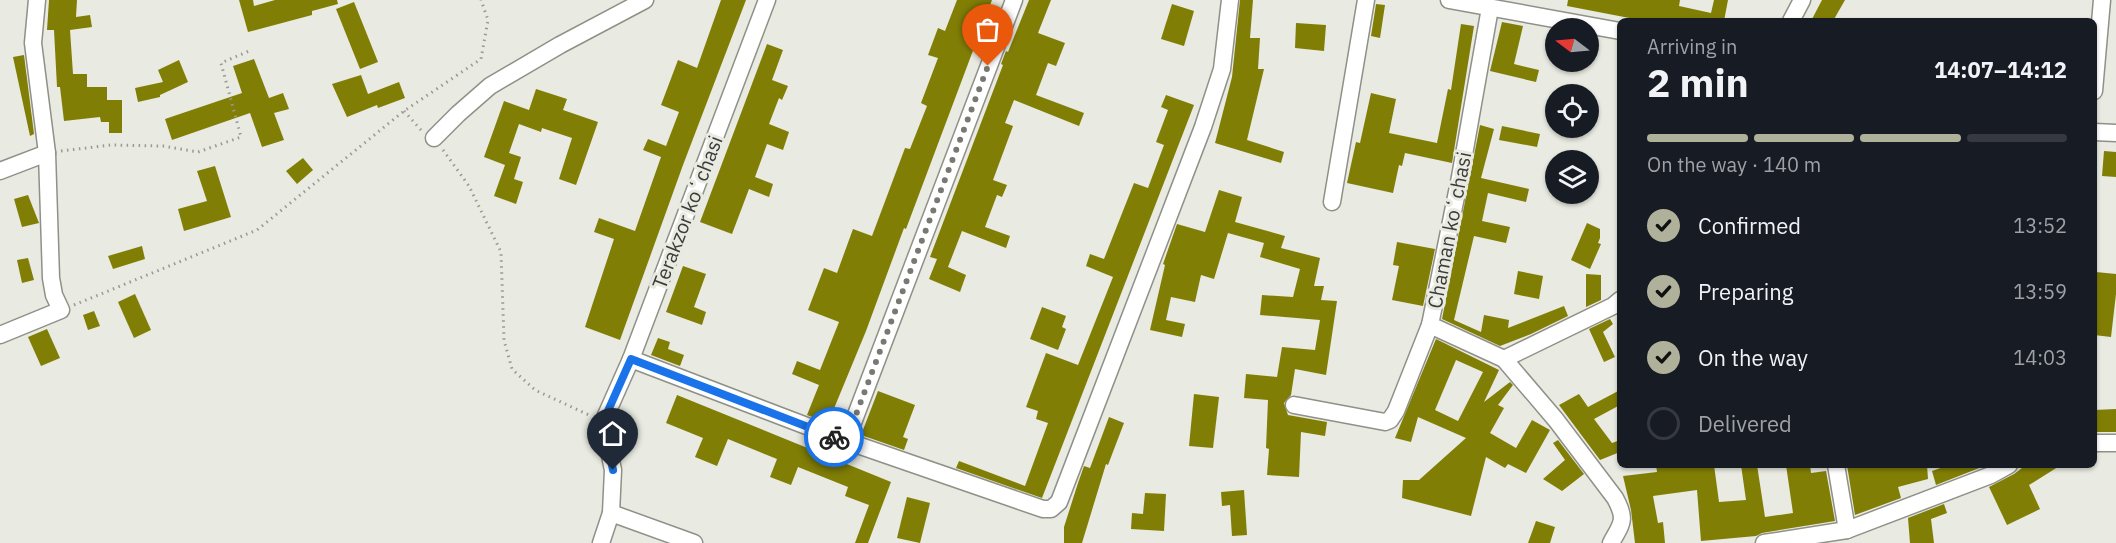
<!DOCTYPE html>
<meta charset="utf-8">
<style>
body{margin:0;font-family:"IBM Plex Sans",sans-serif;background:#242831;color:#f1f3f6;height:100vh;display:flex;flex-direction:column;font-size:22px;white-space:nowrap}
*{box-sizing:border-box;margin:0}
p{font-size:20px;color:#9ea1a6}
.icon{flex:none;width:33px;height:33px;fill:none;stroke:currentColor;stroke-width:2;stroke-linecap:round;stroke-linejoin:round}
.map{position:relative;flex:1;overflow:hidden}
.side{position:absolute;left:1617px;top:18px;width:480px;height:450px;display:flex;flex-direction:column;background:#171b24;border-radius:9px;box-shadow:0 2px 4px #0004}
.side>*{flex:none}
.needle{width:39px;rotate:286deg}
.fabs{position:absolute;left:1545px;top:18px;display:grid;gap:12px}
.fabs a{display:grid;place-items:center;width:54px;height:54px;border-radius:50%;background:#171b24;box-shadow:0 2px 4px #0004;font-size:30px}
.pin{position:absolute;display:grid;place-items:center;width:51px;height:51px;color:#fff;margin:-62px -26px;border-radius:50% 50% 50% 0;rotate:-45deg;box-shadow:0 0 6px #0007}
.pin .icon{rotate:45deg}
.courier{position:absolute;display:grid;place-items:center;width:60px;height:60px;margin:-30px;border:4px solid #1a73e8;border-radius:50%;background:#fff;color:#222;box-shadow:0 2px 8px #0007}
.summary em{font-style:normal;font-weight:700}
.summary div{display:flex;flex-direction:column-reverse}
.summary{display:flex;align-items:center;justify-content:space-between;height:102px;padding:0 30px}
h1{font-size:39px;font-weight:700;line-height:45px}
.bar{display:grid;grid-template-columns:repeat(4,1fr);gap:9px 6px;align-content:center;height:72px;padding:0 30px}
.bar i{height:8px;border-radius:4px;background:#363941}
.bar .active{background:#b0b19b}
.bar p{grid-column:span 4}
ol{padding:0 30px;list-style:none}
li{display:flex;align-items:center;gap:18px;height:66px}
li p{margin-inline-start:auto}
li .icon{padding:6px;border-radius:50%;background:#b0b19b;color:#111;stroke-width:4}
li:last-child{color:#9ea1a6}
li i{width:33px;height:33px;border:3px solid #363941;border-radius:50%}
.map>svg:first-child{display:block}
</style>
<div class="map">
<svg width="2116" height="543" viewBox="0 0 2116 543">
<rect width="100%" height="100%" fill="#e9eae1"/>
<g fill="#817e06" fill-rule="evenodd">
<path d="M49,0h28l-1,17 14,-2 2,12 -22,3 3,44h14v13h20v13h15v33h-13v-11h-8l-1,-5 -36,4 -4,-34h-3l-3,-57h-7z"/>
<path d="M239,0h14l1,6 21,-6h62l1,4 -26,7v4l-64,17z"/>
<path d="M721,0h25l-63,165 -63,175 -35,-13 29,-88 -20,-7 5,-14 36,13 26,-74 -18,-7 5,-11 18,7 13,-34 -18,-7 17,-45 19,8z"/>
<path d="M957,0h35l-86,229 -2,-1 -38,103 -38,92 -21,-8 12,-30 -27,-11 5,-13 23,9 19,-48 -31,-12 16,-42 13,5 16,-44 19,7 33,-88 5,1 17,-43 -6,-3 17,-45 -10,-3 10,-27 7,3z"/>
<path d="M1029,0h22l-13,33 27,10 -9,23 -8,-3 -12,32 48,18 -5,13 -65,-26 -9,23 8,3 -20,54 14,5 -5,12 -5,-2 -12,32 25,9 -4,12 -44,-17 -14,36 18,8 -6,17 -31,-13 8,-20 -7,-2 73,-192 -2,-1 5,-13 2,1z"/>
<path d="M1240,0h13l-3,38h10l-2,31h6l-17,71 37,12 -3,11 -66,-20 17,-66z"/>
<path d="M1568,0h112l-1,6 32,7 3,-13h14l-4,21h-79l-78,-15z"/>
<path d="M1822,0h23l-12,21h-22z"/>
<path d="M354,2l24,60 -18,7 -24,-60z"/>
<path d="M1172,4l22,7 -10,35 -23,-7z"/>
<path d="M1376,4l9,1 -5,33 -9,-2z"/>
<path d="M1502,22l21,4 -9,38 25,6 -3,12 -46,-11z"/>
<path d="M1296,23l30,2 -2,26 -29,-3z"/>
<path d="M1461,24l13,2 -22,137 -47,-10 -3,13 -3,-1 -6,28 -46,-10 9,-41 4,1 11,-50 25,6 -7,34 48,10 11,-54 3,1z"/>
<path d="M767,44l16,6 -11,30 16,6 -6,14 -3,-2 -10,26 20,8 -6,18 -16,-6 -12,33 18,7 -4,13 -20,-8 -17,45 -32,-12z"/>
<path d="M24,55l10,79 -4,2 -17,-79z"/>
<path d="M254,59l15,39 14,-5 6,16 -15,4 10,27 -22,7 -12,-34 -78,27 -7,-21 77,-26 -9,-27z"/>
<path d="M179,60l9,22 -28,13v2l-22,5 -3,-14 28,-6 -5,-12z"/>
<path d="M361,75l7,19 31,-12 6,16 -27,10 -1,-3 -30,12 -15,-33z"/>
<path d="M536,89l31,10 -4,11 35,12 -22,63 -17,-6 13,-41 -30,-10 -1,4 -22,-8 -10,29 12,4 -7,22 9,3 -7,22 -22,-8 11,-31 -21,-8 20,-56 25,9z"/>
<path d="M1166,95l28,10 -152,393 -86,-30 3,-7 66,25 23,-63 -12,-4 2,-8 -12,-4 20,-54 32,12 35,-88 -27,-11 4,-12 14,5 30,-76 14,5 16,-43 -8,-3 12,-32 -7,-3z"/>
<path d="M1480,125l14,4 -13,49 48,11 -3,13 -38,-9 -6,28 28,6 -4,16 -32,-7 -20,84 27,12 3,-17 25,5 -1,8 56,-22 4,10 -37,18 -31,12 -58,-27z"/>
<path d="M1502,126l38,8 -3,13 -38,-7z"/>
<path d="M2104,151l12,1v25l-14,-1z"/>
<path d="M303,158l10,12 -16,14 -11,-13z"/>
<path d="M215,166l16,51 -47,14 -6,-22 29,-8 -10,-30z"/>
<path d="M1219,190l23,7 -7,25 50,14 -4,12 39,10 -6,28h10l-3,14 16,1 -11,74 -31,-6 -4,26 -7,8 4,12 39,7 -2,14 -24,-4 -2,45 -32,-2 2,-26 -3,-1 2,-48 -24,-2 2,-24 31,3 5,-30 33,3 5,-30 -60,-5 2,-20 31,2 7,-28 -40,-12 4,-14 -36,-10 -14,46 -13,-4 -6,27 -24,-5 -5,23 19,4 -3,13 -32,-7 15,-65 -2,-1 14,-40 28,8z"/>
<path d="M28,195l11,28 -17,4 -8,-28z"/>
<path d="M1587,223l13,6v9l-2,5 3,1 -11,25 -19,-9z"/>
<path d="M1397,242l38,7 -12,57 -31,-6 7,-34 -6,-1z"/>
<path d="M142,246l3,13 -32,10 -5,-13z"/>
<path d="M28,258l6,22 -12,3 -5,-23z"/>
<path d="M683,266l23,8 -12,33 12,5 -4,13 -36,-13z"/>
<path d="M1518,271l25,5 -4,23 -25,-5z"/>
<path d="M2096,272l20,2v20l-5,43 -17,-2z"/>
<path d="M1586,274l15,1v25l-15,7z"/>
<path d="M135,294l16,36 -17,8 -16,-36z"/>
<path d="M1042,307l24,9 -4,11 4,2 -8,21 -28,-11z"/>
<path d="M94,311l6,15 -12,4 -5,-15z"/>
<path d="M1610,319l3,5 -10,8 12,25 -11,5 -15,-33z"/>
<path d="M47,329l13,29 -19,8 -13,-29z"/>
<path d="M658,338l12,4 -2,7 16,6 -4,11 -29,-11z"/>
<path d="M1436,339l63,31 -15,32 26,-20 3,3 -15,20 6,3 -14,25 26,15 16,-28 18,10 -24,43 -18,-9 -3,4 -19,-11 -15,59 -69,-18 1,-18h16l47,-42 -48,-21 -7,25 -16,-4zM1456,360l27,12 -25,49 -23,-11z"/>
<path d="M1620,390v15l-26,14 18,24 8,-3v12l-20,8 -41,-55 20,-11 9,13z"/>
<path d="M878,391l37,14 -12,32 5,2 -4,11 -43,-15z"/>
<path d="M1194,394l25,3 -6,51 -24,-2z"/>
<path d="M677,395l214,87 -23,61h-13l14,-38 -24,-9 3,-9 -50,-20 -7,18 -21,-8 7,-18 -49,-20 -11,27 -22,-9 8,-19 -37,-15z"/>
<path d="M2116,409v23h-22v-22z"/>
<path d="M1109,417l15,6 -16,42 -2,-1 -24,79h-18v-16l14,-44 6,-17 6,2z"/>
<path d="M1558,440l26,34 -22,17 -19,-12 22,-19 -12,-17z"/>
<path d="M1656,465h58l5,37 27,-2 -5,-35h16l8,52 28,-4 -7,-48h24l1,8 15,-2 9,50 -73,12 -6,3 -55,5 -4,-51 -44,6 5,27 5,-1 2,21h-30l-4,-33 -8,-34 34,-4z"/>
<path d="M1847,465h80l1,14 -30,8 3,11 -46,17z"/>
<path d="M1949,465h38l-51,20 -4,-14z"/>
<path d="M2026,465h35l-32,20 11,24 -33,16 -18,-38 25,-13z"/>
<path d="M1244,490l3,45 -15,1 -2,-31 -8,1 -1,-14z"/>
<path d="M1145,493l21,1 -2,37 -33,-2 1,-16 11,1z"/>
<path d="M907,497l23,6 -10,40 -23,-5z"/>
<path d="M1944,504l3,9 -16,6 3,24h-24l-2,-25z"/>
<path d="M1536,521l19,6 -5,16h-22z"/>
</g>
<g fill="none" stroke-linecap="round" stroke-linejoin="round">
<g stroke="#8f9087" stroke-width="19">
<g id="minor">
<path d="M1449,0l171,31"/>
<path d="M1490,8l-30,169 -30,148 74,34 52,61 59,78c12,22 7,25 -4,45"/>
<path d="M1791,21l11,-21"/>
<path d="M2094,91l8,-91"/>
<path d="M2094,132l22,1"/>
<path d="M434,138l24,-24 32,-28 70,-41 85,-45"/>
<path d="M0,171l47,-18"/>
<path d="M1332,202l34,-202"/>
<path d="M0,335l61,-25 -7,-15 -3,-17 -4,-125 -14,-110 4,-43"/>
<path d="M631,359l215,82 197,68h8l8,-7 144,-375 19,-58 8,-69"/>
<path d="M1504,359l109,-53 7,-6"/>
<path d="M1294,405l91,17 5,-2 6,-9 34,-86"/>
<path d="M846,441l168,-441"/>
<path d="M2094,443h22"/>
<path d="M1836,465l11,65"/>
<path d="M611,513l83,30"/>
<path d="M601,543l10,-30 2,-43 -10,-48 28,-63 136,-359"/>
<path d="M1764,543l83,-13 144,-55 18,-10"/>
</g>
</g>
<g stroke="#9a9a94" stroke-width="3" stroke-dasharray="1.5 4.5" stroke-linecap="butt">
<path d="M404,111l17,19"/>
<path d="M443,150l26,36 32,66 3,88 8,29 23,21 54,25"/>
<path d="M61,151l50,-6 52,1 35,6 43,-15 -20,-74 28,-12"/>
<path d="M74,305l183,-75 147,-119 77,-52 7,-39 -7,-20"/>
</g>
<use href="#minor" stroke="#fff" stroke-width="16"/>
</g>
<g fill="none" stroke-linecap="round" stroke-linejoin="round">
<path stroke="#797973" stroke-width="6" stroke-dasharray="0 10.8" d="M834,437l12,4 142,-375"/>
<path stroke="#1a73e8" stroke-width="8" d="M613,470l-10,-48 28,-63 203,78"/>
</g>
<g text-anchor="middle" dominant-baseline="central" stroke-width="6" stroke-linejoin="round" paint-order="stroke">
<g font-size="20" fill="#3c3c38" stroke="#e9eae1">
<text transform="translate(687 212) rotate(-69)">Terakzor koʻchasi</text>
<text transform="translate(1449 230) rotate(-79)">Chaman koʻchasi</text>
</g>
</g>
</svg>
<div class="fabs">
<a><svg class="needle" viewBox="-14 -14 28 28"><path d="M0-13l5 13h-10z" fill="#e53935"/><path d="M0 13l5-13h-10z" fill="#9ea1a6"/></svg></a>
<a><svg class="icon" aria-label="locate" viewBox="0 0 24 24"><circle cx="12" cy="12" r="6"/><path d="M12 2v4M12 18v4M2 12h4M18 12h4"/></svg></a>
<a><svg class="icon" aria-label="layers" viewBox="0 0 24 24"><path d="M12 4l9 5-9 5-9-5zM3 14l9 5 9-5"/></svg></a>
</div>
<div class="pin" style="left:988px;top:66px;background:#ea580c"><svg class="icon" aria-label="bag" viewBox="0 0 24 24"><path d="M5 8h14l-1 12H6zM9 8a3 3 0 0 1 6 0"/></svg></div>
<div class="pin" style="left:613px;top:470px;background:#1f2937"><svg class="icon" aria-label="home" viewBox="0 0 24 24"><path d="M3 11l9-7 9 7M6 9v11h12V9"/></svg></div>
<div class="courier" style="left:834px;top:437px"><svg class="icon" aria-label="bike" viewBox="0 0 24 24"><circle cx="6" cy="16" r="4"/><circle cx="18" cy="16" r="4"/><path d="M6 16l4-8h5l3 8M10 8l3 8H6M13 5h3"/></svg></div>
<section class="side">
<div class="summary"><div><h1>2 min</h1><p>Arriving in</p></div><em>14:07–14:12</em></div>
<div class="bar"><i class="active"></i><i class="active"></i><i class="active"></i><i></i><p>On the way · 140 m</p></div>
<ol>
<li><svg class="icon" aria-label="check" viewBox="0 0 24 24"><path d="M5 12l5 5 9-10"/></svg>Confirmed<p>13:52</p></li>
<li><svg class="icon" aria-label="check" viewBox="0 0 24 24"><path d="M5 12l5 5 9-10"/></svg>Preparing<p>13:59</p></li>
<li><svg class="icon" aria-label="check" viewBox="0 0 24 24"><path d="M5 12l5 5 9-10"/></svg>On the way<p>14:03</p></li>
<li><i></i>Delivered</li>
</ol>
</section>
</div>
